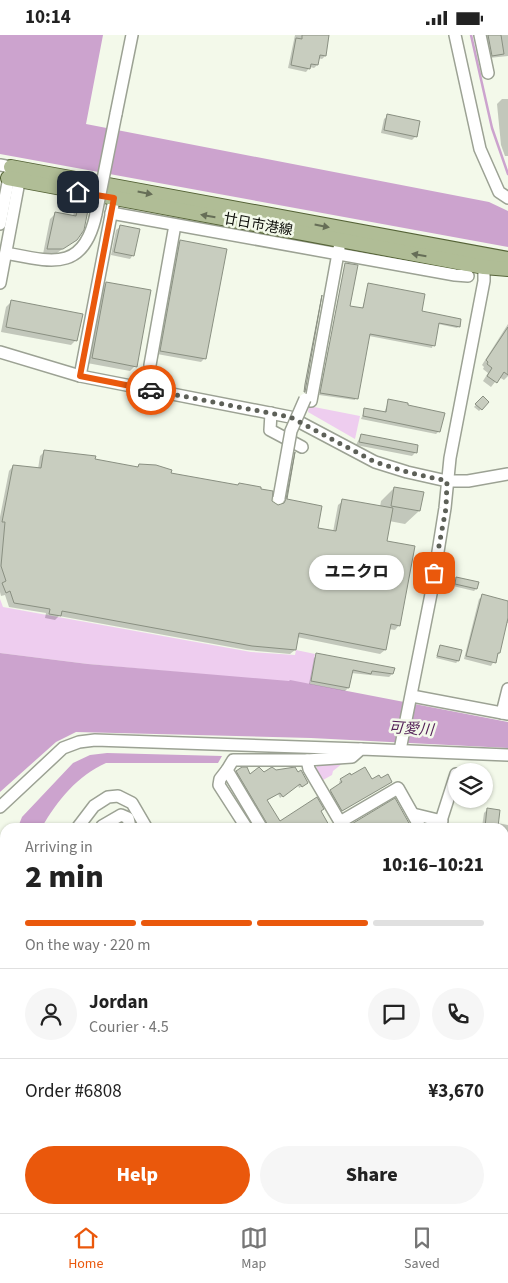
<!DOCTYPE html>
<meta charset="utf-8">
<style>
body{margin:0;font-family:"Source Sans 3","Noto Sans JP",sans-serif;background:#f6f6f6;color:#222;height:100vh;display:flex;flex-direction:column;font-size:19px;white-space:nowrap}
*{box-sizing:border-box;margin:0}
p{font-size:16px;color:#767676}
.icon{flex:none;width:28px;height:28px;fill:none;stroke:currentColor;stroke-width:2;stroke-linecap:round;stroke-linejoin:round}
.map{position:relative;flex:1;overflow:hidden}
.details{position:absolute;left:0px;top:788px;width:509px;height:391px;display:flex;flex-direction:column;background:#fff;border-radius:15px 15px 0 0;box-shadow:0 1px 4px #0004}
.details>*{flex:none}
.fabs{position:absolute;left:448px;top:728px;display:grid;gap:10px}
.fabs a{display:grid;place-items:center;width:45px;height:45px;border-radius:50%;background:#fff;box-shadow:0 1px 4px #0004;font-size:25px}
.pin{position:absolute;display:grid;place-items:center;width:42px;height:42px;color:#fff;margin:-21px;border-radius:10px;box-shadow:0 2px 8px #0006}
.courier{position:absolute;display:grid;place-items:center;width:50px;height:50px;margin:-25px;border:4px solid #ea580c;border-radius:50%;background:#fff;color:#222;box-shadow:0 1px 6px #0007}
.bubble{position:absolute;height:35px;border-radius:18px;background:#fff;box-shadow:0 1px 4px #0004;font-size:16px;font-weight:800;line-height:35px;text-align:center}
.headline em{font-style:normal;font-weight:800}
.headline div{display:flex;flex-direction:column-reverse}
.headline{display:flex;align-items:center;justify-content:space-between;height:85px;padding:0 25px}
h1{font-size:32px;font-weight:800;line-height:38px}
.bar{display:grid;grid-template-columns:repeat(4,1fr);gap:8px 5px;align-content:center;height:60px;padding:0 25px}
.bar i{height:6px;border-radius:4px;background:#e0e0e0}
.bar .selected{background:#ea580c}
.bar p{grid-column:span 4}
.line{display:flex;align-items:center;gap:12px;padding:0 25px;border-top:1px solid #e0e0e0}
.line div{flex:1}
.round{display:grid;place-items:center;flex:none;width:52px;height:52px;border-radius:26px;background:#f6f6f6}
.primary-button{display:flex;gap:10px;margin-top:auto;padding:10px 25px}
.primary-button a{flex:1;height:58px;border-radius:30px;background:#ea580c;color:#fff;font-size:20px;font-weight:800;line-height:58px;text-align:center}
.primary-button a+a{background:#f6f6f6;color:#222}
.status{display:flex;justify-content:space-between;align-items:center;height:35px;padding:0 25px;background:#fff;direction:ltr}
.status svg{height:14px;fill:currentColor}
.tab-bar{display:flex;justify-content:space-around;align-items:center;height:70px;border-top:1px solid #e0e0e0;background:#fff;font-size:14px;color:#767676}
.tab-bar a{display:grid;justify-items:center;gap:2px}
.tab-bar .selected{color:#ea580c}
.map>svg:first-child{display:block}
</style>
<div class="status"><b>10:14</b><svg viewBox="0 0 49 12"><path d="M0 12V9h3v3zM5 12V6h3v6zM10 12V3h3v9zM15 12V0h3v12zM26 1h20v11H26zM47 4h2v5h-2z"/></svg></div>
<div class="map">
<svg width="508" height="1178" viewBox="0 0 508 1178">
<rect width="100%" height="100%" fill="#f3f9ea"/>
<g fill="#eecdef">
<path d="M309,371l51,10 -5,23 -47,-27z"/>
<path d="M0,564l3,8 248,45 44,3 1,-5 19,4 -5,30 -222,-20 -88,-11z"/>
<path d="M343,728l-10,8 -1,4 -9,5 -3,-1 -5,-9 3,-6z"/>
<path d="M96,1174h56l-1,4h-56z"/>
</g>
<g fill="#cca3ce">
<path d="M0,0h103l-17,89 403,78 19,9v36l-508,-93z"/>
<path d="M0,618l88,11 201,17 1,-1 218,42v26l-197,-10 -235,-6 -20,10 -56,50z"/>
<path d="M107,718l115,3 -4,7h-112c-28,12 -49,38 -64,64h-24l4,-10 51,-54 17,-8z"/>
</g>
<g fill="#0003">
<path d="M295,0h33l-3,21 -3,3 -4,-1 -1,7 -3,3 -4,-1 -4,5 -18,-4z"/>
<path d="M484,0h24v21l-19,2z"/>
<path d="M502,64h6v57h-3l-4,-11 -4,-41z"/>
<path d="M388,81l28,20 -4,4 -31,-7 3,-14z"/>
<path d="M79,170l-3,34 -19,14 -14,1 7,-35 5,-5 18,3 1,-7z"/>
<path d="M120,192l13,28 -3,4 -19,-4 5,-25z"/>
<path d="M180,206l24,118 -3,3 -44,-8 20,-109z"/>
<path d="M346,230l3,42 13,2 7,-24 52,27 38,14 -2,2 -19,-4 -6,24 -63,-12 -14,64 -36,-5z"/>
<path d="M107,248l28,83 -5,5 -43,-8 15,-75z"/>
<path d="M11,267l65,38 -5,5 -70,-13 5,-25z"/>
<path d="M508,289v52l-4,4 -5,-3 -8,10 -8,-6 5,-8 -5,-4 1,-2 -2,-2z"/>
<path d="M483,362l5,5 -9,9 -5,-4z"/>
<path d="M389,365l17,6 33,25 -3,3 -75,-15 4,-10 19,4z"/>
<path d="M361,400l55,17 -4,4 -56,-11z"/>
<path d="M45,416l91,17 3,-3 132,37 7,5 4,-2 11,-50 -8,45 36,7 -4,22 16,3 5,-27 5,-4 37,6 1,-6 13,-13 28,5 -3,18 -14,13 -16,-3 -4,21 14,83 -4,5 -6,-1 -4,21 -5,4 -83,-17 -2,13 -5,4 -43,-4 -188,-34 -4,4 -10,-2 1,-5 -37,-6 -4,-12 -4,1 -1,-4v-75l9,-46 4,-5 25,3 2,-13z"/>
<path d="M457,543l19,11 -2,2 -21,-5z"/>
<path d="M483,561l25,6v21h-2l-7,30 -8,13 -27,-7 15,-60z"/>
<path d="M441,611l17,15 -2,2 -20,-5z"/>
<path d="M317,620l75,19 -3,3 -38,-4 -3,15 -3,3 -36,-7 5,-26z"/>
<path d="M237,737l13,3 14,-1 40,11 -5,3 -1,-3 -18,13 -2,-4 -12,7 13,22 41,-11 8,14 -2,1h-58l-33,-53z"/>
<path d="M341,745h39l11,2 -51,30 -12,-19 13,-8 -2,-3z"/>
<path d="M395,765l16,27h-62l2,-1z"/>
<path d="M488,774l9,14 11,2v135h-4v-133h-22l2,-14z"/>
<path d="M504,947l4,6v27l-4,3z"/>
<path d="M508,1015v47l-4,-7v-37z"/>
<path d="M508,1103v15l-4,3v-16z"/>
<path d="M504,1145l4,7v16l-4,2z"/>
<path d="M0,1146l5,1v19l-5,-1z"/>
<path d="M246,1174h30l3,4h-30z"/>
<path d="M332,1174h68l1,3 -67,1z"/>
<path d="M426,1174h12l-6,4h-4z"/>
</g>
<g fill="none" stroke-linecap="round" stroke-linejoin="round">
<path stroke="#cca3ce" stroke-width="2.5" d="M471,0l21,93 16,46"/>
</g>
<g fill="#c8cdbf" stroke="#8a9082">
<path d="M302,0h27l-3,21 -6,-1 -2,10 -7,-1 -1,5 -19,-4 5,-27 6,1z"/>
<path d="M488,0h13l3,19 -12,2z"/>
<path d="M387,79l33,7 -3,16 -33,-7z"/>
<path d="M79,168l10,2 -5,25 -7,10 -14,9h-16l8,-37 21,4z"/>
<path d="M120,190l20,4 -6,27 -20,-4z"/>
<path d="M180,205l47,9 -21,110 -46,-8z"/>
<path d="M345,228l13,2 -8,41 13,2 5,-25 57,11 -3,17 39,8 -1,8 -21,-4 -4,23 -65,-12 -12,65 -38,-6z"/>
<path d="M106,247l45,8 -14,77 -45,-9z"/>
<path d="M322,260l-17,97h-1l1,-8z"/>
<path d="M11,265l72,14 -6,27 -71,-14z"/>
<path d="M508,292v48l-4,-3 -7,11 -10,-7 5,-8 -5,-4 1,-2 -2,-2z"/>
<path d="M483,361l6,6 -7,8 -7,-6z"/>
<path d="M388,364l20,4v2l37,8 -5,19 -77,-16 1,-8 22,4z"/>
<path d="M361,399l57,11 -1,8 -58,-11z"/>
<path d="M44,415l52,6 -1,3 43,8 1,-3 17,1 16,5 -1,3 67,12 1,-2 22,4v2l12,2 -1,10 6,4 6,-2 2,-4 9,-47 -8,47 35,7 -4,22 18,3 6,-32 51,9 -6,33 28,5 -15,80 -9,-2 -5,26 -87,-17 -3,17 -44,-4 -190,-35 -1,5 -12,-2 1,-5 -36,-6 -4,-12 -4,2 -4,-10 4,-2 -5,-15 4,-44h-3l11,-57 28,3z"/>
<path d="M394,452l30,5 -4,19 -29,-5z"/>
<path d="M456,542l23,5 -2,7 -22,-5z"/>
<path d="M482,559l26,7v17l-8,35h-2l-2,10 -30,-7z"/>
<path d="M440,610l22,5 -3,11 -22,-5z"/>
<path d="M316,618l79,15 -2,6 -21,-3 -1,3 -18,-4 -4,18 -38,-7z"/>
<path d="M242,732h5l3,7 9,-7 5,5 8,-5 4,3 19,-3 3,5 3,-2 7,13 -6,4 -2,-3 -17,13 -3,-4 -13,7 13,21 37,-24 7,12 -3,2 9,16h-61l-33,-56z"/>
<path d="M365,732l7,12 7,-4 2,3 7,-4 4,8 -50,29 -12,-21 12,-8 -2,-3 10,-6 1,2z"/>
<path d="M395,763l15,27 -4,2h-56v-2z"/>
<path d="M487,773l13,2 -2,17h-13z"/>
</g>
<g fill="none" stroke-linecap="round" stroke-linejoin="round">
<g stroke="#9ca294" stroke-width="14">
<g id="minor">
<path d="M455,0l25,114 19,43 9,6"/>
<path d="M480,0l8,38"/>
<path d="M116,79l16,-79"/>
<path d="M0,130l11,2 -11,57"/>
<path d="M111,178l344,62 13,1"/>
<path d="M6,218c46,9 78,19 90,-39"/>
<path d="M0,248l21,-112"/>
<path d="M0,317l80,24 210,41 85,45 32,10 40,9h21l40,-7"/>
<path d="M150,330l25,-140"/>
<path d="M80,341l36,-187"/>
<path d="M311,366l28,-153"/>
<path d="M271,378l-1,17 32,17"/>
<path d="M412,661l96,18"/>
<path d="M502,678l6,-24"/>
<path d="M400,715l32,-161 13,-81 5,-50 34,-177v-21"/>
<path d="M307,725l2,9 34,58"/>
<path d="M227,735l-7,9 -1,6 27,42"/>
<path d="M0,772l63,-59 16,-6 16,-2 266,9"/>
<path d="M413,779l29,7"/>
<path d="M340,787l58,-34 22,39"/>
<path d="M102,791l19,-11 7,3 2,9"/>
<path d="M78,792l16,-21 14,-9 10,-1 14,7 14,24"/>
<path d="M261,792l-34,-57 6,-10h74l45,-3 9,-8 147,6"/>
<path d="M439,792l17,-53"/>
<path d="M0,827l5,8"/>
<path d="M0,887l5,8"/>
<path d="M0,910l5,9"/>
<path d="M504,933l4,1"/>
<path d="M504,1066l4,7"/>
<path d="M206,1174l3,4"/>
<path d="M320,1174l2,4"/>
<path d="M409,1174l3,4"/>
<path d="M491,1174l2,4"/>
<path d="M65,1178l1,-4"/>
<path d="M84,1178l1,-4"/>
</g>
</g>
<g stroke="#556337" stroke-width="16">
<g id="major">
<path d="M11,132l497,92"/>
<path d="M8,143l476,89 24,2"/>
</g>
</g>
<use href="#minor" stroke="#fff" stroke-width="11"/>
<use href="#major" stroke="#b0bd96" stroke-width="14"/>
<g stroke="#9ca294" stroke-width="14" stroke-linecap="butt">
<g id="minor-bridge">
<path d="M96,179l20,-100"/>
<path d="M279,463l12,-67 14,-32"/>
</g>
</g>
<use href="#minor-bridge" stroke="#fff" stroke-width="11"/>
</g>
<defs><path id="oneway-solid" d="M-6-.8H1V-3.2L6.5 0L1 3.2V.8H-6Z" transform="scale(1.25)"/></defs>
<g fill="#666e57">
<use href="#oneway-solid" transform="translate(145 158) rotate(11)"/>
<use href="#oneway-solid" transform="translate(208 181) rotate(-170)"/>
<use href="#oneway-solid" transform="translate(322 191) rotate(11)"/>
<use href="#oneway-solid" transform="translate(419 220) rotate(-170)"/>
</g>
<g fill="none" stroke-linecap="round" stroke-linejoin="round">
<path stroke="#5d6058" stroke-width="5" stroke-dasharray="0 9" d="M151,355l139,27 85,45 32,10 40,9 -1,27 -12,65"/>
<path stroke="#ea580c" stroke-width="6" d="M78,157l36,6 -34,178 71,14"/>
</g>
<g text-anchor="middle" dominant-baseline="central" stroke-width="5" stroke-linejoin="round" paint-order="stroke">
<g font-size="14" fill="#0c0d09" stroke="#f3f9ea">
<text transform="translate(258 190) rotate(10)">廿日市港線</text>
</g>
<g font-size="15" font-style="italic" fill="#542258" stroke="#f3f9ea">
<text transform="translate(411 694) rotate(4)">可愛川</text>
</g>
</g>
</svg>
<div class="fabs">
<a><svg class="icon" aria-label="layers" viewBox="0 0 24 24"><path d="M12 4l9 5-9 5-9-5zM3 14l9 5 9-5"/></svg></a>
</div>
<div class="pin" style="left:434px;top:538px;background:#ea580c"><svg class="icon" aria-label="bag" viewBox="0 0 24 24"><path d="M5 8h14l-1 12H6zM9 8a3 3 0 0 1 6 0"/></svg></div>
<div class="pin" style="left:78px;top:157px;background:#1f2937"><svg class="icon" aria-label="home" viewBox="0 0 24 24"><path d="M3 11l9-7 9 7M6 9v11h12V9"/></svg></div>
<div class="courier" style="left:151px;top:355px"><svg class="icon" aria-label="car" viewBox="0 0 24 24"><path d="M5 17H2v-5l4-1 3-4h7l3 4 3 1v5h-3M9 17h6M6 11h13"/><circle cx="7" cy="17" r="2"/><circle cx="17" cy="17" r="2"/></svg></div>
<div class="bubble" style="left:309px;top:520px;width:95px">ユニクロ</div>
<section class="details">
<div class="headline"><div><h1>2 min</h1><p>Arriving in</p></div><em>10:16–10:21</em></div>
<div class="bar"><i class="selected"></i><i class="selected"></i><i class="selected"></i><i></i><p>On the way · 220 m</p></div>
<div class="line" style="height:90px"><a class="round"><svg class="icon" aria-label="person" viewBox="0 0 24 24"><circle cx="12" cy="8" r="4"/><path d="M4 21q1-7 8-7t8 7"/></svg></a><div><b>Jordan</b><p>Courier · 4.5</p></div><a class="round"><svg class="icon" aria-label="chat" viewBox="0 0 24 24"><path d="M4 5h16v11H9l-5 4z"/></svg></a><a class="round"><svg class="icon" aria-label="phone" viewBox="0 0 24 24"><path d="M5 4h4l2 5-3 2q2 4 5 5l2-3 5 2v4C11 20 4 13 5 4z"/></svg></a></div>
<div class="line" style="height:65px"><div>Order #6808</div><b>¥3,670</b></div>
<div class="primary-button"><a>Help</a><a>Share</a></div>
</section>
</div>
<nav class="tab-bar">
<a class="selected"><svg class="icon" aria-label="home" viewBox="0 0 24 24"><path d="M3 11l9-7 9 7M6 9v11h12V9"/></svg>Home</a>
<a><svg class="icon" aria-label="map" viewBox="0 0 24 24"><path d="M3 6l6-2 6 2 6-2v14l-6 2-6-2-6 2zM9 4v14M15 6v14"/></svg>Map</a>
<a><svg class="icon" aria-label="saved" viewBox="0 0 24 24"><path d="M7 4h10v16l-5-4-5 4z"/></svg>Saved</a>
</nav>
